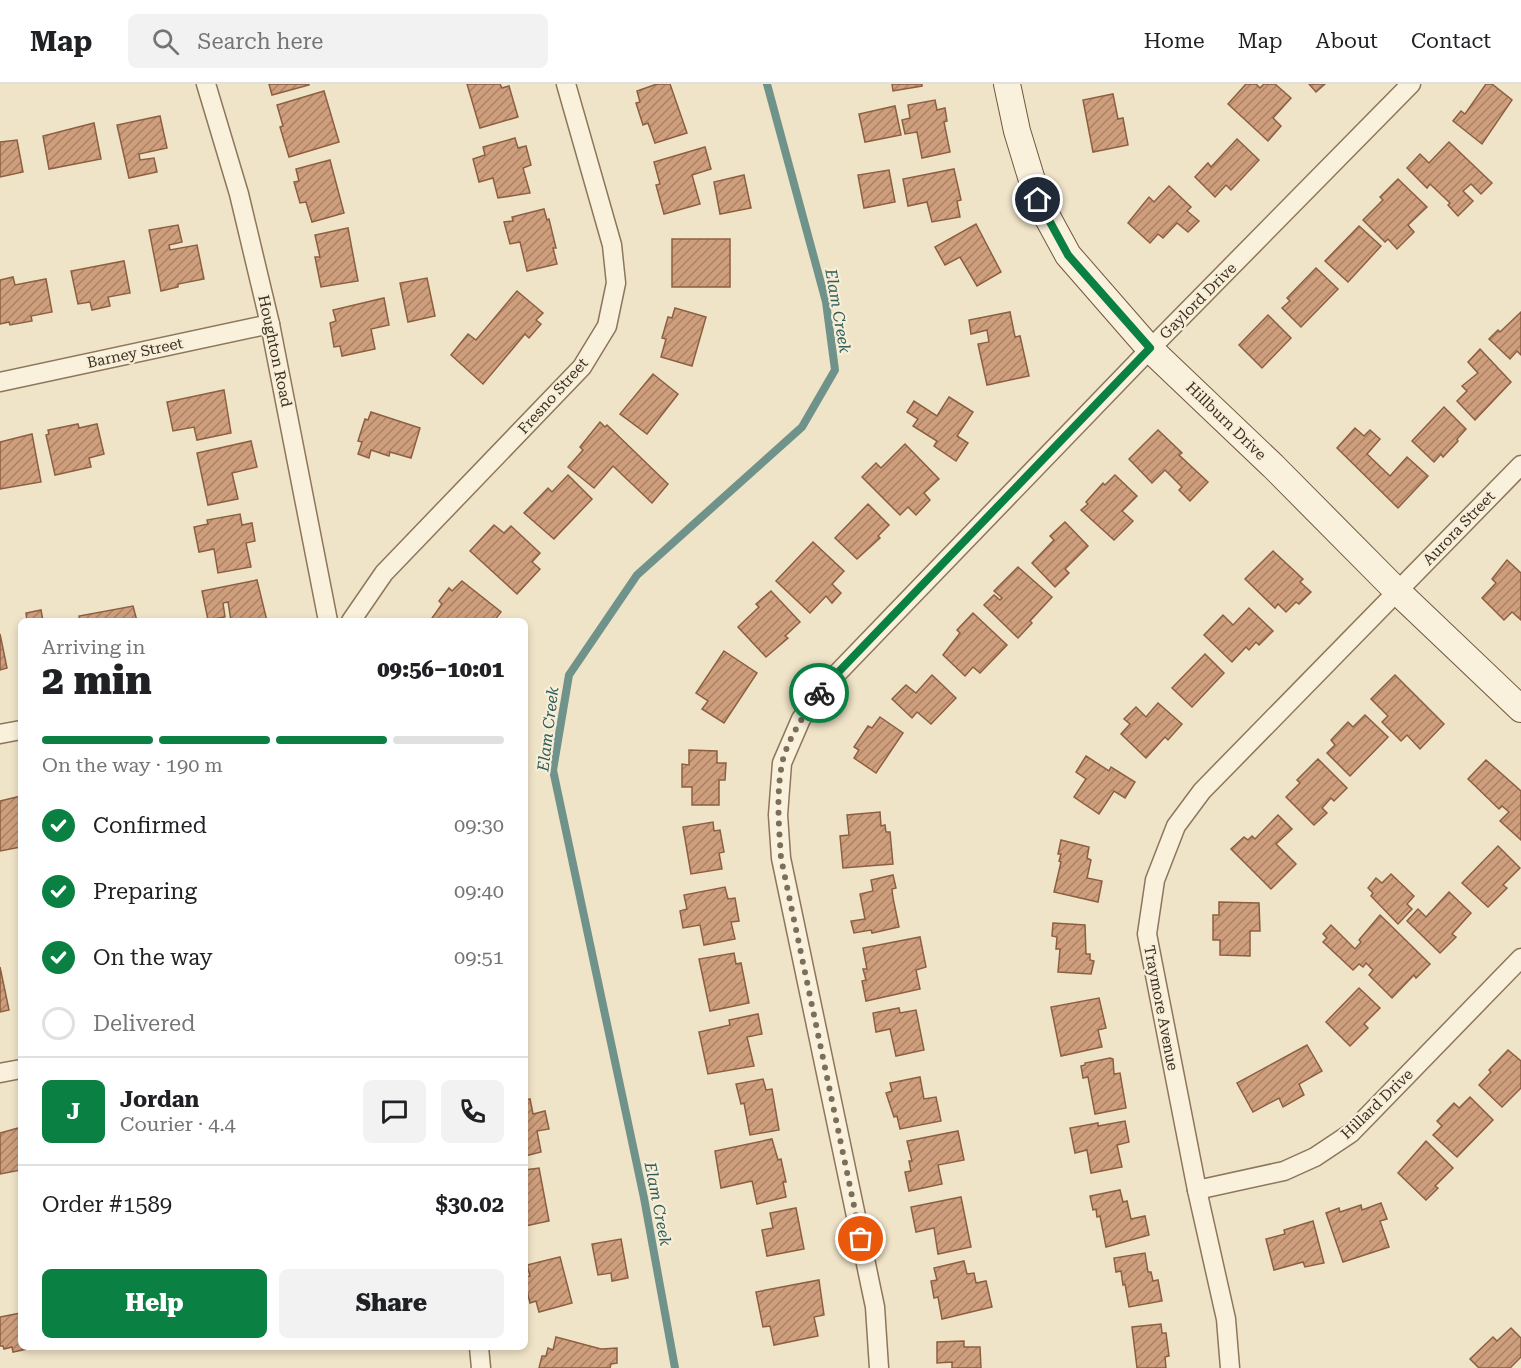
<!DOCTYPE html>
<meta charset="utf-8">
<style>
body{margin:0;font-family:"Roboto Serif",serif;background:#f2f2f2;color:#202124;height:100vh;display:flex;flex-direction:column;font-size:22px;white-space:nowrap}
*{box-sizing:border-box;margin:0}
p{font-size:20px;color:#757577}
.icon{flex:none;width:33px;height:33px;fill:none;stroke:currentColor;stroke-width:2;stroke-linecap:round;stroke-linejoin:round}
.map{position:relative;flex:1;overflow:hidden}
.drawer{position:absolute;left:18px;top:534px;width:510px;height:732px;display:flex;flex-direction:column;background:#fff;border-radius:9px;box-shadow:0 3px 9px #0003}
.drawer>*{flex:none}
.pin{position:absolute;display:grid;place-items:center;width:51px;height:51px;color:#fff;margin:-26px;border:3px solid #fff;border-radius:50%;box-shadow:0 2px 6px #0007}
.courier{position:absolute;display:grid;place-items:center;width:60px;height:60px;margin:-30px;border:4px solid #0b8043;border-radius:50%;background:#fff;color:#222;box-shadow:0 2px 8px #0007}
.summary em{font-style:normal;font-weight:800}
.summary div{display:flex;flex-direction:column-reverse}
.summary{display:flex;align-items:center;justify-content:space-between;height:102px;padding:0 24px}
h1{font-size:39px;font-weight:800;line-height:45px}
.bar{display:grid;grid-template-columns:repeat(4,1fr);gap:9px 6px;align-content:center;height:72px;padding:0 24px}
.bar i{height:8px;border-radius:4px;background:#e0e0e0}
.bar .current{background:#0b8043}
.bar p{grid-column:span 4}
.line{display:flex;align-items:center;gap:15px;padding:0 24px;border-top:2px solid #e0e0e0}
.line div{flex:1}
.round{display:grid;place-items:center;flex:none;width:63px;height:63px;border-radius:9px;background:#f2f2f2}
ol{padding:0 24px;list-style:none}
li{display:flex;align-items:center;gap:18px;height:66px}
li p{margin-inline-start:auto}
li .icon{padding:6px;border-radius:50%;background:#0b8043;color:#fff;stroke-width:4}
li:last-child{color:#757577}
li i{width:33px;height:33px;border:3px solid #e0e0e0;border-radius:50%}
.button{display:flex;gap:12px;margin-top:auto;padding:12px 24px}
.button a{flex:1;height:69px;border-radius:9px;background:#0b8043;color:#fff;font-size:24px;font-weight:800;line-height:69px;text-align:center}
.button a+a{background:#f2f2f2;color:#202124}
header{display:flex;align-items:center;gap:36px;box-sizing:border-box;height:84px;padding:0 30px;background:#fff;border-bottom:2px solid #e0e0e0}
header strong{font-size:28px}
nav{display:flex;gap:33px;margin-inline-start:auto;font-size:21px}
.search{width:420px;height:54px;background:#f2f2f2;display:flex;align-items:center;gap:15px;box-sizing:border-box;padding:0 21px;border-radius:9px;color:#757577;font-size:22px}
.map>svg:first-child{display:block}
</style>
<header>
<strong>Map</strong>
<div class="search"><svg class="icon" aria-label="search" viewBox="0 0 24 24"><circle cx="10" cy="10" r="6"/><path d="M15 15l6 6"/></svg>Search here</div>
<nav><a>Home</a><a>Map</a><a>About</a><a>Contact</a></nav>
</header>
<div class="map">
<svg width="1521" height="1284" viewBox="0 0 1521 1284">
<defs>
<pattern id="building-hatch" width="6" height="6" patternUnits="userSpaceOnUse" patternTransform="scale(1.5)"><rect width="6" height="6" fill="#cf9f7d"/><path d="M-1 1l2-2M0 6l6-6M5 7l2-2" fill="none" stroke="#a98266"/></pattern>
</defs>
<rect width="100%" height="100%" fill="#f0e4c8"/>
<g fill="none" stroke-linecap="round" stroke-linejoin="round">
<path stroke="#6f938a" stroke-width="8" d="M675,1284l-31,-170 -91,-428 16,-95 68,-100 165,-148 33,-57 -9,-68 -59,-218"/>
</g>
<g fill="url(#building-hatch)" stroke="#8d5f41" stroke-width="1.5">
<path d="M269,0h40v1l-37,10z"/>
<path d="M467,0h33l2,4 7,-2 9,31 -38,11z"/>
<path d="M657,0h13l17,49 -32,10 -7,-20 -5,2 -7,-22 4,-1 -3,-11z"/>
<path d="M892,0h30v2l-29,5z"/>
<path d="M1246,0h10l4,4 4,-4h11l16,14 -18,20 8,8 -13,15 -40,-37z"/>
<path d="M1309,0h16l-9,8z"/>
<path d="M1486,0h6l20,16 -30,44 -29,-23 8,-10 4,3z"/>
<path d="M324,7l15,51 -50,15 -9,-30 3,-1 -6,-21z"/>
<path d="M1113,10l5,25 5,-1 5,27 -35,7 -10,-52z"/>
<path d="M935,16l2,10 8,-2 2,13 -3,1 6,30 -28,6 -5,-26 -12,2 -3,-14 8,-2 -2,-13z"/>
<path d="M895,22l6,29 -36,7 -6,-28z"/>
<path d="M160,32l7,32 -28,6 1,6 14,-2 3,14 -28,6 -12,-53z"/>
<path d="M94,39l7,36 -52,10 -6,-33z"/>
<path d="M515,54l3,10 8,-2 5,19 -8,3 7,25 -32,5 -5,-20 -14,4 -6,-23 12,-4 -2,-8z"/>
<path d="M1237,55l22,21 -28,30 -5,-5 -11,12 -20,-20 13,-14 3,4z"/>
<path d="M17,56l6,32 -23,5v-35z"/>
<path d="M1449,58l43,41 -11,11 -10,-10 -8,7 10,10 -15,15 -10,-11 2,-2 -20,-19 -3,4 -20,-20 13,-14 9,9z"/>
<path d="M705,63l6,22 -19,6 8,29 -36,10 -8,-29 4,-1 -6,-22z"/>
<path d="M330,76l14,53 -32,9 -6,-20 -6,1 -6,-21 5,-1 -3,-12z"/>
<path d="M954,85l7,31 -4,1 3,16 -28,5 -5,-20 -19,4 -5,-27z"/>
<path d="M889,86l6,32 -31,6 -6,-33z"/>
<path d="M744,91l7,33 -31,6 -6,-32z"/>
<path d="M1398,95l29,28 -19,18 6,7 -17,17 -9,-10 -3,3 -22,-22 20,-20 -3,-3z"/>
<path d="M1169,102l22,21 -4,4 12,10 -11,11 -11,-9 -14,15 -5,-4 -8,9 -22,-20 21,-26 5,5z"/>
<path d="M544,125l3,11 2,-1 7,29h-3l4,16 -30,7 -7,-29 -10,2 -6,-22 9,-1 -1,-4z"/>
<path d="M976,140l25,48 -24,14 -17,-29 -15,8 -10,-18z"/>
<path d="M178,141l4,17 -13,3 1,5 27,-5 7,34 -26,5v3l-17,4 -12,-61z"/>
<path d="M1359,142l22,20 -33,36 -23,-21z"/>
<path d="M348,144l10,53 -37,6 -6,-30h5l-5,-22z"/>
<rect x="672" y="155" width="58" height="48"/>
<path d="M124,177l6,32 -22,4 2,9 -18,4 -2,-8 -12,2 -7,-33z"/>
<path d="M1316,184l22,21 -37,38 -19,-19 8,-7 -3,-3z"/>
<path d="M13,193l2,8 31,-6 6,33 -21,4 1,5 -22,4 -1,-3 -9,2v-44z"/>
<path d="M427,194l8,38 -27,6 -8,-39z"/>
<path d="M517,207l26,22 -7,7 5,4 -12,14 -4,-4 -42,50 -32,-29 17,-21 8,6z"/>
<path d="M384,214l5,27 -18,4 4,20 -33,7 -2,-10 -6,1 -4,-24 6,-2 -3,-11z"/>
<path d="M675,224l31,9 -14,49 -31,-9 5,-18 -4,-1 6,-21 4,1z"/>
<path d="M1010,228l5,25 5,-1 9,40 -42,9 -9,-41 11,-2 -2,-12 -16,4 -2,-14z"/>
<path d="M1521,228v43l-4,-4 -7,8 -21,-20 9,-9 2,2z"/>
<path d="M1268,231l23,23 -29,30 -23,-23z"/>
<path d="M1480,265l31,33 -36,38 -18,-19 10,-10 -5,-5 16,-13 -10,-11z"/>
<path d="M653,290l25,20 -31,40 -27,-20z"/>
<path d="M224,306l7,43 -34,7 -3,-13 -21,4 -6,-29z"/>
<path d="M949,313l24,15 -16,24 11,7 -12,18 -22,-15 3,-5 -24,-15 5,-7 -11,-7 7,-11 23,15z"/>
<path d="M1444,323l22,22 -9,10 1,2 -15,16 -2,-3 -7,8 -22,-21z"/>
<path d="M371,328l49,16 -9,30 -21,-6 -1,4 -18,-6 -2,8 -11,-4 4,-12 -4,-1 7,-22 3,1z"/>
<path d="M600,338l5,5 2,-2 61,59 -16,19 -39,-37 -19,22 -26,-21 15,-17 -3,-3z"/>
<path d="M78,340l1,4 18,-4 7,30 -15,4 2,9 -36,8 -9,-40 3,-1 -1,-4z"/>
<path d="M1355,344l9,8 6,-6 10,9 -13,15 23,22 17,-19 21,19 -30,32 -61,-60z"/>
<path d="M1158,346l24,23 -3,2 29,27 -18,19 -11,-11 3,-3 -17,-17 -13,13 -23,-24z"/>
<path d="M32,350l9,48 -41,7v-47z"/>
<path d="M251,357l6,26 -25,6 6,26 -30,6 -11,-52z"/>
<path d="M905,360l34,35 -15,14 6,7 -14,15 -8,-8 -8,8 -38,-38 14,-14 5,5z"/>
<path d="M568,391l24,24 -38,40 -30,-26 24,-25 4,4z"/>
<path d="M1115,391l22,21 -15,15 11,10 -19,19 -33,-30 7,-6 -2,-2 17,-19 2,2z"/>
<path d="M868,420l21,21 -11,11 2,2 -23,21 -22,-21z"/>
<path d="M240,430l2,11 10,-2 3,18 -9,2 5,24 -33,6 -4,-24 -15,3 -5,-25 14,-3 -1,-4z"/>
<path d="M1065,438l23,24 -23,23 4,4 -14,14 -23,-24 22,-23 -4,-4z"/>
<path d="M494,441l10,8 7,-7 29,27 -8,9 8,7 -23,25 -47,-43z"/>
<path d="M813,458l31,29 -12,13 9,9 -9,10 -6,-7 -16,17 -34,-32z"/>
<path d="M1273,467l30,28 -3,3 11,10 -12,12 -3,-2 -10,10 -8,-8 -3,4 -30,-29z"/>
<path d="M1507,476l14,13v47l-9,-8 -8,8 -22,-22 14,-15 -4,-4z"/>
<path d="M1018,483l34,30 -22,24 2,2 -14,15 -34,-33 10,-10 6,5 2,-2 -8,-7z"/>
<path d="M257,496l10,41h-36l-3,-19 -5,1 2,14 -17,3 -6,-29z"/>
<path d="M462,497l39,31 -7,9h-64l12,-17 -3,-3 10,-13 3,3z"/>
<path d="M771,507l29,31 -15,14 3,2 -22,19 -28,-30 21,-20 -3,-3z"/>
<path d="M133,522l4,15h-57l-1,-5z"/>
<path d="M1249,524l24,23 -14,14 -3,-3 -7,8 -3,-3 -14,15 -28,-27 19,-20 10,10z"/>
<path d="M41,526l2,11h-16l-1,-8z"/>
<path d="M973,529l34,32 -27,28 -7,-6 -8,9 -22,-21 17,-22 -3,-3z"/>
<path d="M0,550l7,34 -7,2z"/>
<path d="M724,567l33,22 -33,50 -22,-14 6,-8 -12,-8z"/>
<path d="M1205,570l19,19 -32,34 -20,-19z"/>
<path d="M932,591l24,23 -25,26 -14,-12 -5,6 -20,-19 14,-14 10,8z"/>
<path d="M1395,591l49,49 -24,25 -13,-14 -6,6 -19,-19 6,-6 -17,-17z"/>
<path d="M1158,619l24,21 -14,16 -3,-3 -19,21 -25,-24 9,-10 -6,-5 12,-12 10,10z"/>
<path d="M1365,631l23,22 -38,39 -23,-23 8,-8 -4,-5 17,-18 5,5z"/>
<path d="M880,633l23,16 -27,40 -22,-15 5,-8 -5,-3 14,-21 4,2z"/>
<path d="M689,666l28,1v12h9l-1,17h-6v25h-27v-18h-10v-23l7,1z"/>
<path d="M1086,672l23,15 2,-4 24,15 -10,16 -11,-7 -15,23 -25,-17 12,-18 -10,-7z"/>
<path d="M1318,675l29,29 -13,13 -3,-3 -9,10 5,5 -13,12 -28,-28 14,-14 -3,-3z"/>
<path d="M1486,676l35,31v49l-21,-19 9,-9 -7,-6 -3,3 -31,-30z"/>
<path d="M21,712v51l-21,4v-50z"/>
<path d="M880,728l1,14 4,-1 1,7h4l3,32 -50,4 -3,-32 9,-1 -2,-20z"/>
<path d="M1278,731l14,14 -16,15 20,20 -25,25 -40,-40 13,-12 4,3 4,-4 3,3z"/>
<path d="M713,738l1,9 6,-1 4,22 -5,1 3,16 -31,5 -8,-47z"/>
<path d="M1061,756l28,7 -2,11 4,2 -4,18 15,3 -4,21 -44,-10 7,-30 -2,-1 2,-7h-3z"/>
<path d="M1498,762l22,22 -17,17 4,3 -19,19 -26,-24z"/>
<path d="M1391,790l23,22 -7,8 5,5 -14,15 -27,-28 2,-3 -5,-5 8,-10 6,5z"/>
<path d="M893,791l3,13 -4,1 1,9 6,29 -27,6 -1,-3 -17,3 -3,-12 14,-2 -5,-25 13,-3 -2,-11z"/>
<path d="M725,803l3,12 7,-1 4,23 -8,1 4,17 -31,6 -4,-20 -17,3 -3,-17 7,-2 -3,-14z"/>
<path d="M1449,808l22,21 -19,21 4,3 -16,16 -33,-32 11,-12 8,8z"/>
<path d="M1219,818l40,1 1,28h-10v25l-30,-1v-15h-7v-25h6z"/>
<path d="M1380,831l50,49 -14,14 -2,-3 -22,23 -23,-23 4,-5 -7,-7 -3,4 -4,-3 -6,6 -30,-28 4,-4 -4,-4 8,-9 24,24 6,-7 -2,-2z"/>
<path d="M1053,839l32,2 1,29h4v6l4,1 -3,13 -33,-2 2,-23h-4l1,-12 -5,-1z"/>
<path d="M920,853l6,30 -10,3 4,19 -54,12 -4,-20 4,-1 -3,-11h4l-4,-21z"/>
<path d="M734,869l2,11 5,-1 8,40 -39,8 -11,-52z"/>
<path d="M0,883l9,43 -9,2z"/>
<path d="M1359,904l21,20 -16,16 4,4 -18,18 -24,-24z"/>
<path d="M1099,914l7,30 -8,2 4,17 -41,9 -10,-49z"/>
<path d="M899,924l1,5 16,-3 8,40 -28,6 -6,-27 -14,3 -3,-19z"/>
<path d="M758,930l4,20 -15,3 7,29 -46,8 -9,-42 31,-7 -1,-5z"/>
<path d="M1307,961l15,26 -23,13 5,11 -21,12 -4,-9 -26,14 -16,-29z"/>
<path d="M1508,966l13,11v27l-19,19 -23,-22 12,-13 -2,-2z"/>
<path d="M1110,974l3,1 1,15 6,-1 6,35 -31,6 -7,-37 -5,1 -2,-12 4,-1v-2z"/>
<path d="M920,993l4,22 12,-2 5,24 -41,8 -3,-13 -3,1 -8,-24 6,-2 -2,-8z"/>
<path d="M763,995l3,11 6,-1 7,41 -29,5 -6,-32 -3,1 -5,-20z"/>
<path d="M1470,1013l23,23 -36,37 -24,-22 9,-9 -5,-5 17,-18 5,5z"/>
<path d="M530,1015l3,15 12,-3 4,18 -12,2 4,21 -16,4v-56z"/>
<path d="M1125,1037l4,21 -12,3 5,22 -31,6 -4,-23 -12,3 -5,-25 28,-5v3z"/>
<path d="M18,1044l3,1v41l-21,4v-41z"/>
<path d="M958,1047l6,29 -26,5 4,19 -33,7 -4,-19 6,-1 -2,-10h3l-5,-20z"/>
<path d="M772,1055l6,21 3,-1 5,23h-3l3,15 -29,7 -5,-23 -31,7 -6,-37z"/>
<path d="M1426,1057l27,27 -18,18 3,2 -12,12 -28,-27z"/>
<path d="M539,1084l10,53 -24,5v-56z"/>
<path d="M1120,1106l3,12 4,-1 4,18 14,-3 4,19 -43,12 -6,-31 -3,1 -1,-8 -3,1 -3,-14z"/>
<path d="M961,1113l10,50 -33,7 -4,-26 -18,4 -5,-25z"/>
<path d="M1381,1119l6,16 -7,2 9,26 -46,15 -17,-49 13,-5 1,4 21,-7 1,5z"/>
<path d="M796,1124l8,41 -37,7 -5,-26 11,-2 -3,-15z"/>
<path d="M1313,1137l11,42 -19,4 -2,-5 -29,8 -8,-31 19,-5 -1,-4z"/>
<path d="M621,1155l7,39 -16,3 -1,-8 -13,2 -6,-31z"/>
<path d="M1145,1169l3,19h3l2,9 5,-1 4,21 -33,6 -4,-23 -2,1 -2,-14 -5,1 -2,-14z"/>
<path d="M560,1173l12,46 -33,9 -3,-11 -6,2 -5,-20v-6l5,-1 -3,-11z"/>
<path d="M964,1177l3,13 7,-1 2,10 10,-2 6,26 -50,12 -4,-22 -4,1 -3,-17 6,-1 -3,-12z"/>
<path d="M819,1196l5,35 -10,2 4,19 -44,9 -4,-19 -7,1 -7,-35z"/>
<path d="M21,1229v34l11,1 -19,4 -1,-5 -8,2 -1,-3h-3v-29z"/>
<path d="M1161,1240l1,9h4l3,23 -4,1 1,11h-29l-5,-41z"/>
<path d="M1511,1244l10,10v19l-11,11h-31l-9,-9 23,-22 4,4z"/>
<path d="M556,1253l45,12 16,-1v15l-6,1 -1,4h-71l3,-12h4l2,-8 5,2z"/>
<path d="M964,1257v6h16l1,21h-29v-6l-15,1v-21z"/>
</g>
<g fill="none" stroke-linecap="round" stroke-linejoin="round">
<g stroke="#8d765c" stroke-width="21">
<g id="street">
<path d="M206,0l33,110 31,130 58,297"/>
<path d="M0,298l270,-58"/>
<path d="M351,537l33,-48 198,-206 25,-41 9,-43 -4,-38 -46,-161"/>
<path d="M0,650l21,-4"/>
<path d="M0,989l21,-4"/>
<path d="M1197,1106l87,-19 31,-14 36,-24 170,-175"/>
<path d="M479,1263l2,21"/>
<path d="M879,1284l-4,-61 -94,-449 -3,-43 4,-52 19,-44 25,-34 324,-336 261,-265"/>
<path d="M1230,1284l-4,-49 -29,-129 -50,-256 8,-54 21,-54 26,-35 319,-326"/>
</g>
</g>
<g stroke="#6f573f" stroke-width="28">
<path id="secondary" d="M1007,0l10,47 21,69 30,55 82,94 123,117 125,126 123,117"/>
</g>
<use href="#street" stroke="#faf1dc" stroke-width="18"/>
<use href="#secondary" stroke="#faf1dc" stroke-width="26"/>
</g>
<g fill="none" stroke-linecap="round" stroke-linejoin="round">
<path stroke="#7c6e5b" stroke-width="6" stroke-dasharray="0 10.8" d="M819,609c-13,19 -33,48 -37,71 -6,31 -3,63 -1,94l80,381"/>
<path stroke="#0b8043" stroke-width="8" d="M819,609l7,-8 324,-337 -82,-93 -30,-55"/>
</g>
<g text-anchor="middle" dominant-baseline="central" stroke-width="4.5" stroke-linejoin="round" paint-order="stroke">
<g font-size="15" fill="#3d2e20" stroke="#f7eed8">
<text transform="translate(1198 217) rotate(-45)">Gaylord Drive</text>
<text transform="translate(275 267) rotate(78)">Houghton Road</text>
<text transform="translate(135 269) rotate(-12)">Barney Street</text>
<text transform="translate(553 312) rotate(-48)">Fresno Street</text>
<text transform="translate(1226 337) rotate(44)">Hillburn Drive</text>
<text transform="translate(1459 444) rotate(-46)">Aurora Street</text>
<text transform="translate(1161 924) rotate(79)">Traymore Avenue</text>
<text transform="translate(1377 1020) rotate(-44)">Hillard Drive</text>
</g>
<g font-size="16" font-style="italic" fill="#2f5d5a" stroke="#f7eed8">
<text transform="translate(838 227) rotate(80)">Elam Creek</text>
<text transform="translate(548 645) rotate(-83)">Elam Creek</text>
<text transform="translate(658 1120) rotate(79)">Elam Creek</text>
</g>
</g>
</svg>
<div class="pin" style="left:861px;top:1155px;background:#ea580c"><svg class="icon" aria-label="bag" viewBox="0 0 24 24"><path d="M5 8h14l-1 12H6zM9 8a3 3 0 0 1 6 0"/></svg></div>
<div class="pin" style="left:1038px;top:116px;background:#1f2937"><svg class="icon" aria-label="home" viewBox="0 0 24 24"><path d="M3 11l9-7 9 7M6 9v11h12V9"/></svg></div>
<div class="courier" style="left:819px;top:609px"><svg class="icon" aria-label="bike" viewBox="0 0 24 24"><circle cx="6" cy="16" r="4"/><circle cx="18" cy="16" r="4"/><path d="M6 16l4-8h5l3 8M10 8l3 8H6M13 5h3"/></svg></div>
<section class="drawer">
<div class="summary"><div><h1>2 min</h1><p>Arriving in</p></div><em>09:56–10:01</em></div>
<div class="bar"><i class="current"></i><i class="current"></i><i class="current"></i><i></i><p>On the way · 190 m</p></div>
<ol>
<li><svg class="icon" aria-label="check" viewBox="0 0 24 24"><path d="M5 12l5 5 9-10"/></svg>Confirmed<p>09:30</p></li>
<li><svg class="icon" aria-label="check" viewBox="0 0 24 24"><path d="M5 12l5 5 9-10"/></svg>Preparing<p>09:40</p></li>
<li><svg class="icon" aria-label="check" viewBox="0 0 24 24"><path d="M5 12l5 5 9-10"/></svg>On the way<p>09:51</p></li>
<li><i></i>Delivered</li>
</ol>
<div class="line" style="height:108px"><b class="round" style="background:#0b8043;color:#fff">J</b><div><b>Jordan</b><p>Courier · 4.4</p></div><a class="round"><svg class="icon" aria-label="chat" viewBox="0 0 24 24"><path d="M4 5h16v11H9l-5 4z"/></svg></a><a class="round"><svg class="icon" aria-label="phone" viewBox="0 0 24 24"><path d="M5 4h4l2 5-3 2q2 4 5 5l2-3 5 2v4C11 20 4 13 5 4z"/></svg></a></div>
<div class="line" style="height:78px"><div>Order #1589</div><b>$30.02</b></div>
<div class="button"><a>Help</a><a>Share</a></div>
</section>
</div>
